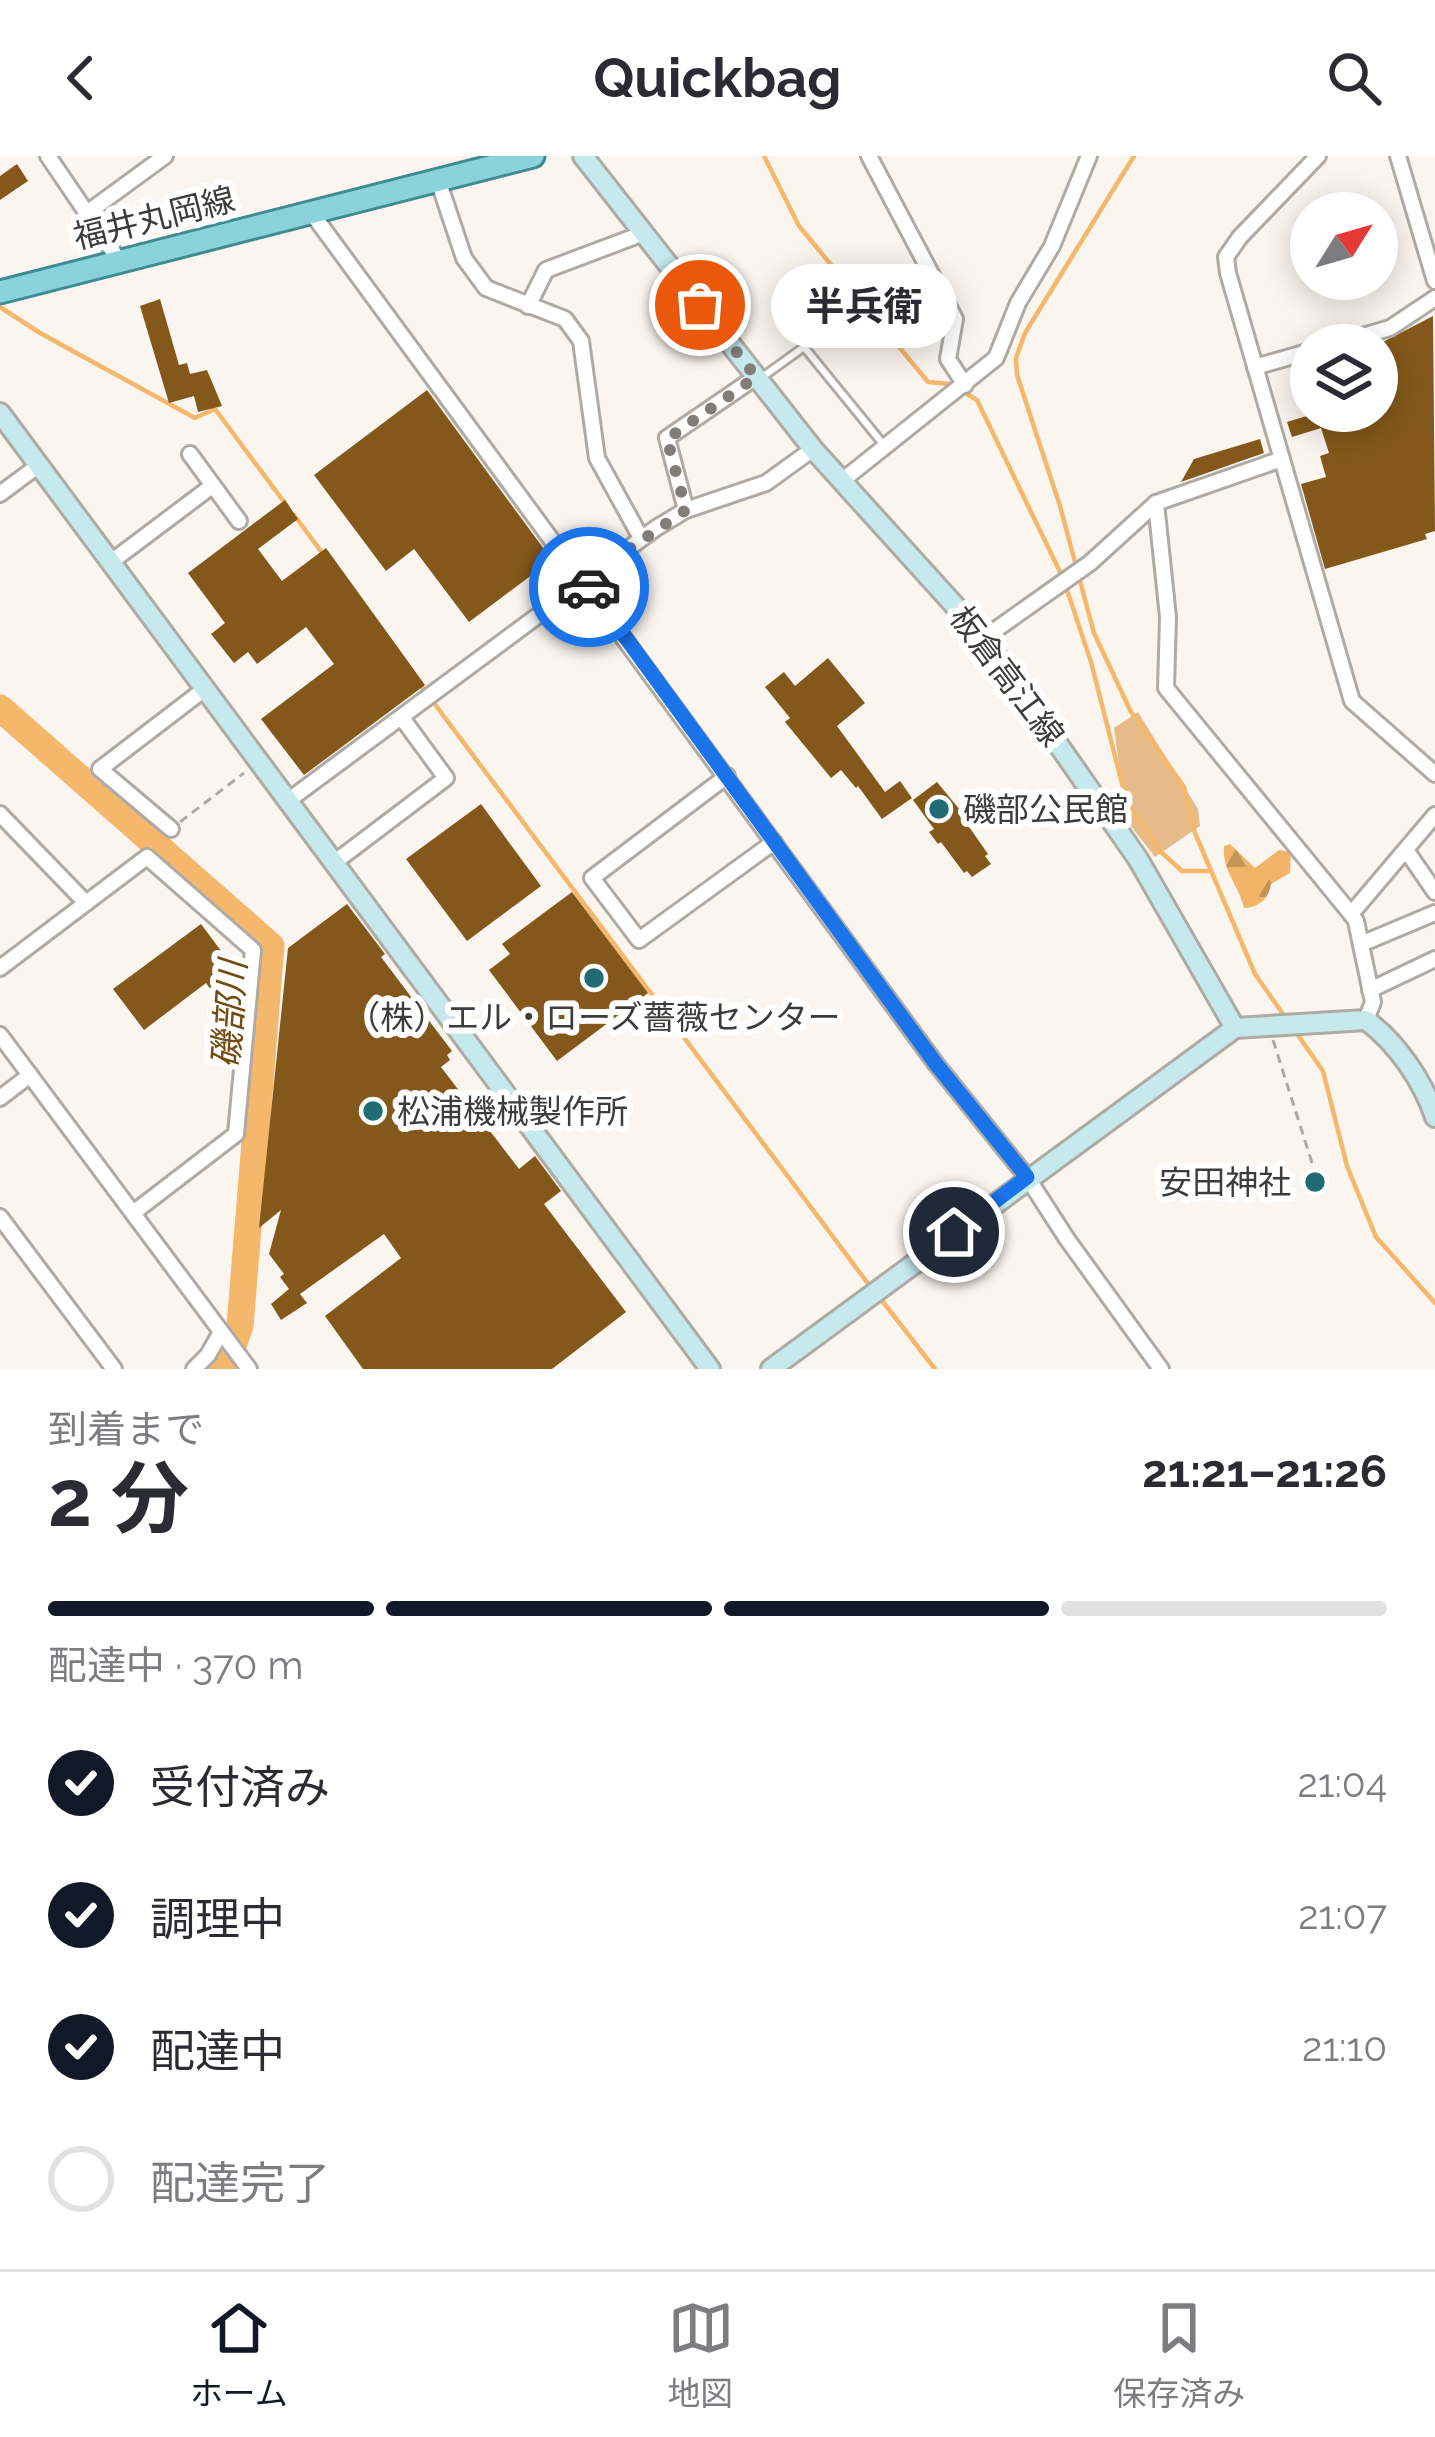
<!DOCTYPE html>
<html lang="ja">
<meta charset="utf-8">
<style>
body{margin:0;font-family:Raleway,"Noto Sans JP",sans-serif;background:#f2f2f3;color:#2b2b33;height:100vh;display:flex;flex-direction:column;font-size:45px;white-space:nowrap}
*{box-sizing:border-box;margin:0}
p{font-size:39px;color:#7c7c81}
.icon{flex:none;width:66px;height:66px;fill:none;stroke:currentColor;stroke-width:2;stroke-linecap:round;stroke-linejoin:round}
.map{position:relative;height:1213px;overflow:hidden}
.drawer{display:flex;flex-direction:column;background:#fff;flex:1}
.drawer>*{flex:none}
.needle{width:78px;rotate:53deg}
.buttons{position:absolute;left:1290px;top:36px;display:grid;gap:24px}
.buttons a{display:grid;place-items:center;width:108px;height:108px;border-radius:50%;background:#fff;box-shadow:0 6px 30px #0003;font-size:60px}
.pin{position:absolute;display:grid;place-items:center;width:102px;height:102px;color:#fff;margin:-51px;border:6px solid #fff;border-radius:50%;box-shadow:0 3px 12px #0007}
.courier{position:absolute;display:grid;place-items:center;width:120px;height:120px;margin:-60px;border:9px solid #1a73e8;border-radius:50%;background:#fff;color:#222;box-shadow:0 3px 15px #0007}
.bubble{position:absolute;height:84px;border-radius:42px;background:#fff;box-shadow:0 6px 30px #0003;font-size:39px;font-weight:700;line-height:84px;text-align:center}
.head em{font-style:normal;font-weight:700}
.head div{display:flex;flex-direction:column-reverse}
.head{display:flex;align-items:center;justify-content:space-between;height:204px;padding:0 48px}
h1{font-size:78px;font-weight:700;line-height:90px}
.bar{display:grid;grid-template-columns:repeat(4,1fr);gap:18px 12px;align-content:center;height:144px;padding:0 48px}
.bar i{height:15px;border-radius:9px;background:#e1e1e2}
.bar .current{background:#111827}
.bar p{grid-column:span 4}
ol{padding:0 48px;list-style:none}
li{display:flex;align-items:center;gap:36px;height:132px}
li p{margin-inline-start:auto}
li .icon{padding:12px;border-radius:50%;background:#111827;color:#fff;stroke-width:4}
li:last-child{color:#7c7c81}
li i{width:66px;height:66px;border:6px solid #e1e1e2;border-radius:50%}
header{display:flex;justify-content:space-between;align-items:center;height:156px;padding:0 48px;background:#fff;font-size:54px;font-weight:700}
.menu{display:flex;justify-content:space-around;align-items:center;height:168px;border-top:3px solid #e1e1e2;background:#fff;font-size:33px;color:#7c7c81}
.menu a{display:grid;justify-items:center;gap:6px}
.menu .current{color:#111827}
.map>svg:first-child{display:block}
</style>
<header><svg class="icon" aria-label="back" viewBox="0 0 24 24"><path d="M15 5l-7 7 7 7"/></svg>Quickbag<svg class="icon" aria-label="search" viewBox="0 0 24 24"><circle cx="10" cy="10" r="6"/><path d="M15 15l6 6"/></svg></header>
<div class="map">
<svg width="1435" height="1213" viewBox="0 0 1435 1213">
<defs>
<pattern id="forest-firs" width="22" height="20" patternUnits="userSpaceOnUse" patternTransform="scale(3)"><rect width="22" height="20" fill="#f1b468"/><path d="M5 1l3.5 6h-7zM16 11l3.5 6h-7z" fill="#c59457"/></pattern>
</defs>
<rect width="100%" height="100%" fill="#faf5ef"/>
<path fill="url(#forest-firs)" d="M1230,688l25,24 24,-18 12,2 -1,21 -19,11c-2,15 -13,24 -27,24 -5,-23 -22,-36 -20,-62z"/>
<path fill="#e6bb89" d="M1138,556l60,97 2,17 -45,31 -28,-36 -13,-93z"/>
<g fill="none" stroke-linecap="round" stroke-linejoin="round">
<g stroke="#f5b76b" stroke-width="4.5">
<path d="M764,0l35,70 129,156 22,2 27,16 85,176"/>
<path d="M1134,0l-109,177 -9,25 1,17 43,131 34,127 37,79 53,75 11,46 60,141 30,43"/>
<path d="M0,151l40,26 155,85 20,-9 72,97"/>
<path d="M294,359l29,39"/>
<path d="M1066,431l25,75 36,141 33,48 22,20h29"/>
<path d="M419,527l453,606"/>
<path d="M1295,875l28,40 24,95 29,71 59,66"/>
<path d="M880,1142l55,71"/>
</g>
<path stroke="#f5b76b" stroke-width="27" d="M0,552l271,238 -31,380 -12,34 -9,9"/>
</g>
<g fill="#84581b">
<path d="M17,8l11,17 -28,19v-24z"/>
<path d="M160,143l19,66 8,-2 3,11 17,-4 15,36 -24,6 -4,-16 -25,7 -29,-97z"/>
<path d="M1433,160l2,215 -10,3 2,5 -102,30 -24,-85 25,-7 -6,-21 9,-3 -8,-25 -29,9 -5,-15 36,-11h54v-17l19,-6 -13,-46z"/>
<path d="M427,234l125,170 -83,62 -55,-73 -28,22 -72,-96z"/>
<path d="M1260,283l4,14 -83,29 13,-23z"/>
<path d="M285,344l13,19 -40,30 24,32 44,-33 99,137 -121,90 -43,-56 73,-55 -28,-37 -49,37 -9,-12 -14,11 -23,-29 14,-11 -37,-50z"/>
<path d="M828,502l37,45 -28,23 48,66 15,-11 12,17 -30,21 -24,-33 -2,2 -15,-18 -10,8 -46,-56 5,-4 -25,-31 19,-15 11,14z"/>
<path d="M937,626l32,39 -2,3 21,30 -3,2 6,8 -19,13 -5,-6 -3,2 -23,-31 -3,2 -9,-12 5,-3 -21,-29z"/>
<path d="M481,648l60,82 -74,55 -61,-82z"/>
<path d="M572,736l76,101 -91,68 -68,-91 21,-16 -8,-10z"/>
<path d="M347,748l38,50 -4,3 71,94 -5,4 3,5 -9,7 78,102 16,-13 26,35 -17,13 82,108 -74,57h-189l-38,-53 76,-58 -17,-24 -84,60 7,9 -26,17 -10,-16 18,-15 -9,-12 4,-3 -15,-20 12,-44 -22,18 29,-280z"/>
<path d="M201,768l38,51 -25,19 -8,-11 -62,47 -31,-41z"/>
</g>
<g fill="none" stroke-linecap="round" stroke-linejoin="round">
<g stroke="#afaaa4" stroke-width="12">
<path id="lane" d="M761,222l43,-31 79,97"/>
</g>
<g stroke="#afaaa4" stroke-width="20">
<g id="street">
<path d="M48,0l72,106"/>
<path d="M869,0l86,163 -7,40 17,26"/>
<path d="M1318,0l-78,81 -14,20 2,16 124,428 83,73"/>
<path d="M1398,0l37,125"/>
<path d="M438,24l26,78 22,30 79,31 16,22 16,117 44,80"/>
<path d="M311,56l625,852 91,113 40,62 94,130"/>
<path d="M87,57l78,-57"/>
<path d="M528,150l18,-36 98,-37"/>
<path d="M1331,189l59,-17 45,-30"/>
<path d="M1255,211l56,-16"/>
<path d="M190,298l49,67"/>
<path d="M843,324l153,-122 22,-55 34,-57 37,-90"/>
<path d="M0,338l39,-29"/>
<path d="M1156,347l12,114 -2,71 185,226"/>
<path d="M686,354l-19,-72 89,-61"/>
<path d="M111,406l101,-76"/>
<path d="M984,482l106,-75 66,-60 126,-44"/>
<path d="M727,620l-135,102 47,62 135,-98"/>
<path d="M289,644l367,-272 30,-18 80,-27 47,-34"/>
<path d="M0,658l86,89"/>
<path d="M171,673l-71,-60 106,-81"/>
<path d="M1406,694l29,42"/>
<path d="M335,706l111,-84 -44,-60"/>
<path d="M1361,788l74,-31"/>
<path d="M0,812l147,-111 106,93 -17,184 -103,79"/>
<path d="M1370,834l65,-31"/>
<path d="M1366,864l7,-18 -17,-81 -5,-7 84,-99"/>
<path d="M0,879l249,334"/>
<path d="M0,942l30,-23"/>
<path d="M0,1061l114,152"/>
<path d="M194,1213l14,-14 13,-23"/>
</g>
</g>
<g stroke="#afaaa4" stroke-width="24">
<g id="secondary">
<path d="M583,0l230,293 171,189 154,221 97,169"/>
<path d="M0,257l710,956"/>
<path d="M1235,872l131,-8c31,23 57,61 69,97"/>
<path d="M771,1213l464,-341"/>
</g>
</g>
<g stroke="#3e8b92" stroke-width="27">
<path id="primary" d="M0,136l533,-136"/>
</g>
<g stroke="#ada9a5" stroke-width="3" stroke-dasharray="9 6" stroke-linecap="butt">
<path d="M180,666l64,-49"/>
<path d="M1273,884l40,126"/>
</g>
<use href="#lane" stroke="#fff" stroke-width="6"/>
<use href="#street" stroke="#fff" stroke-width="14"/>
<use href="#secondary" stroke="#c5e9ed" stroke-width="18"/>
<use href="#primary" stroke="#8bd3da" stroke-width="21"/>
</g>
<g fill="none" stroke-linecap="round" stroke-linejoin="round">
<path stroke="#807d79" stroke-width="12" stroke-dasharray="0 21.6" d="M589,431l-5,-7 102,-70 -19,-71 89,-62 -56,-72"/>
<path stroke="#1a73e8" stroke-width="15" d="M589,431l347,477 91,113 -73,55"/>
</g>
<g fill="#216c74" stroke="#fff" stroke-width="4.5">
<circle cx="939" cy="653" r="12"/>
<circle cx="594" cy="822" r="12"/>
<circle cx="373" cy="955" r="12"/>
<circle cx="1315" cy="1026" r="12"/>
</g>
<g text-anchor="middle" dominant-baseline="central" stroke-width="12" stroke-linejoin="round" paint-order="stroke">
<g font-size="33" fill="#3e3c3a" stroke="#fff">
<text transform="translate(154 62) rotate(-14)">福井丸岡線</text>
<text transform="translate(1007 520) rotate(53)">板倉高江線</text>
</g>
<g font-size="33" fill="#3e3c3a" stroke="#fff" text-anchor="start">
<text x="963" y="653">磯部公民館</text>
<text x="594" y="861" text-anchor="middle">（株）エル・ローズ薔薇センター</text>
<text x="397" y="955">松浦機械製作所</text>
<text x="1291" y="1026" text-anchor="end">安田神社</text>
</g>
<g font-size="36" font-style="italic" fill="#734b10" stroke="#fff">
<text transform="translate(229 858) rotate(-86)">磯部川</text>
</g>
</g>
</svg>
<div class="buttons">
<a><svg class="needle" viewBox="-14 -14 28 28"><path d="M0-13l5 13h-10z" fill="#e53935"/><path d="M0 13l5-13h-10z" fill="#7c7c81"/></svg></a>
<a><svg class="icon" aria-label="layers" viewBox="0 0 24 24"><path d="M12 4l9 5-9 5-9-5zM3 14l9 5 9-5"/></svg></a>
</div>
<div class="pin" style="left:700px;top:149px;background:#ea580c"><svg class="icon" aria-label="bag" viewBox="0 0 24 24"><path d="M5 8h14l-1 12H6zM9 8a3 3 0 0 1 6 0"/></svg></div>
<div class="pin" style="left:954px;top:1076px;background:#1f2937"><svg class="icon" aria-label="home" viewBox="0 0 24 24"><path d="M3 11l9-7 9 7M6 9v11h12V9"/></svg></div>
<div class="courier" style="left:589px;top:431px"><svg class="icon" aria-label="car" viewBox="0 0 24 24"><path d="M5 17H2v-5l4-1 3-4h7l3 4 3 1v5h-3M9 17h6M6 11h13"/><circle cx="7" cy="17" r="2"/><circle cx="17" cy="17" r="2"/></svg></div>
<div class="bubble" style="left:771px;top:108px;width:186px">半兵衛</div>
</div>
<section class="drawer">
<div class="head"><div><h1>2 分</h1><p>到着まで</p></div><em>21:21–21:26</em></div>
<div class="bar"><i class="current"></i><i class="current"></i><i class="current"></i><i></i><p>配達中 · 370 m</p></div>
<ol>
<li><svg class="icon" aria-label="check" viewBox="0 0 24 24"><path d="M5 12l5 5 9-10"/></svg>受付済み<p>21:04</p></li>
<li><svg class="icon" aria-label="check" viewBox="0 0 24 24"><path d="M5 12l5 5 9-10"/></svg>調理中<p>21:07</p></li>
<li><svg class="icon" aria-label="check" viewBox="0 0 24 24"><path d="M5 12l5 5 9-10"/></svg>配達中<p>21:10</p></li>
<li><i></i>配達完了</li>
</ol>
</section>
<nav class="menu">
<a class="current"><svg class="icon" aria-label="home" viewBox="0 0 24 24"><path d="M3 11l9-7 9 7M6 9v11h12V9"/></svg>ホーム</a>
<a><svg class="icon" aria-label="map" viewBox="0 0 24 24"><path d="M3 6l6-2 6 2 6-2v14l-6 2-6-2-6 2zM9 4v14M15 6v14"/></svg>地図</a>
<a><svg class="icon" aria-label="saved" viewBox="0 0 24 24"><path d="M7 4h10v16l-5-4-5 4z"/></svg>保存済み</a>
</nav>
